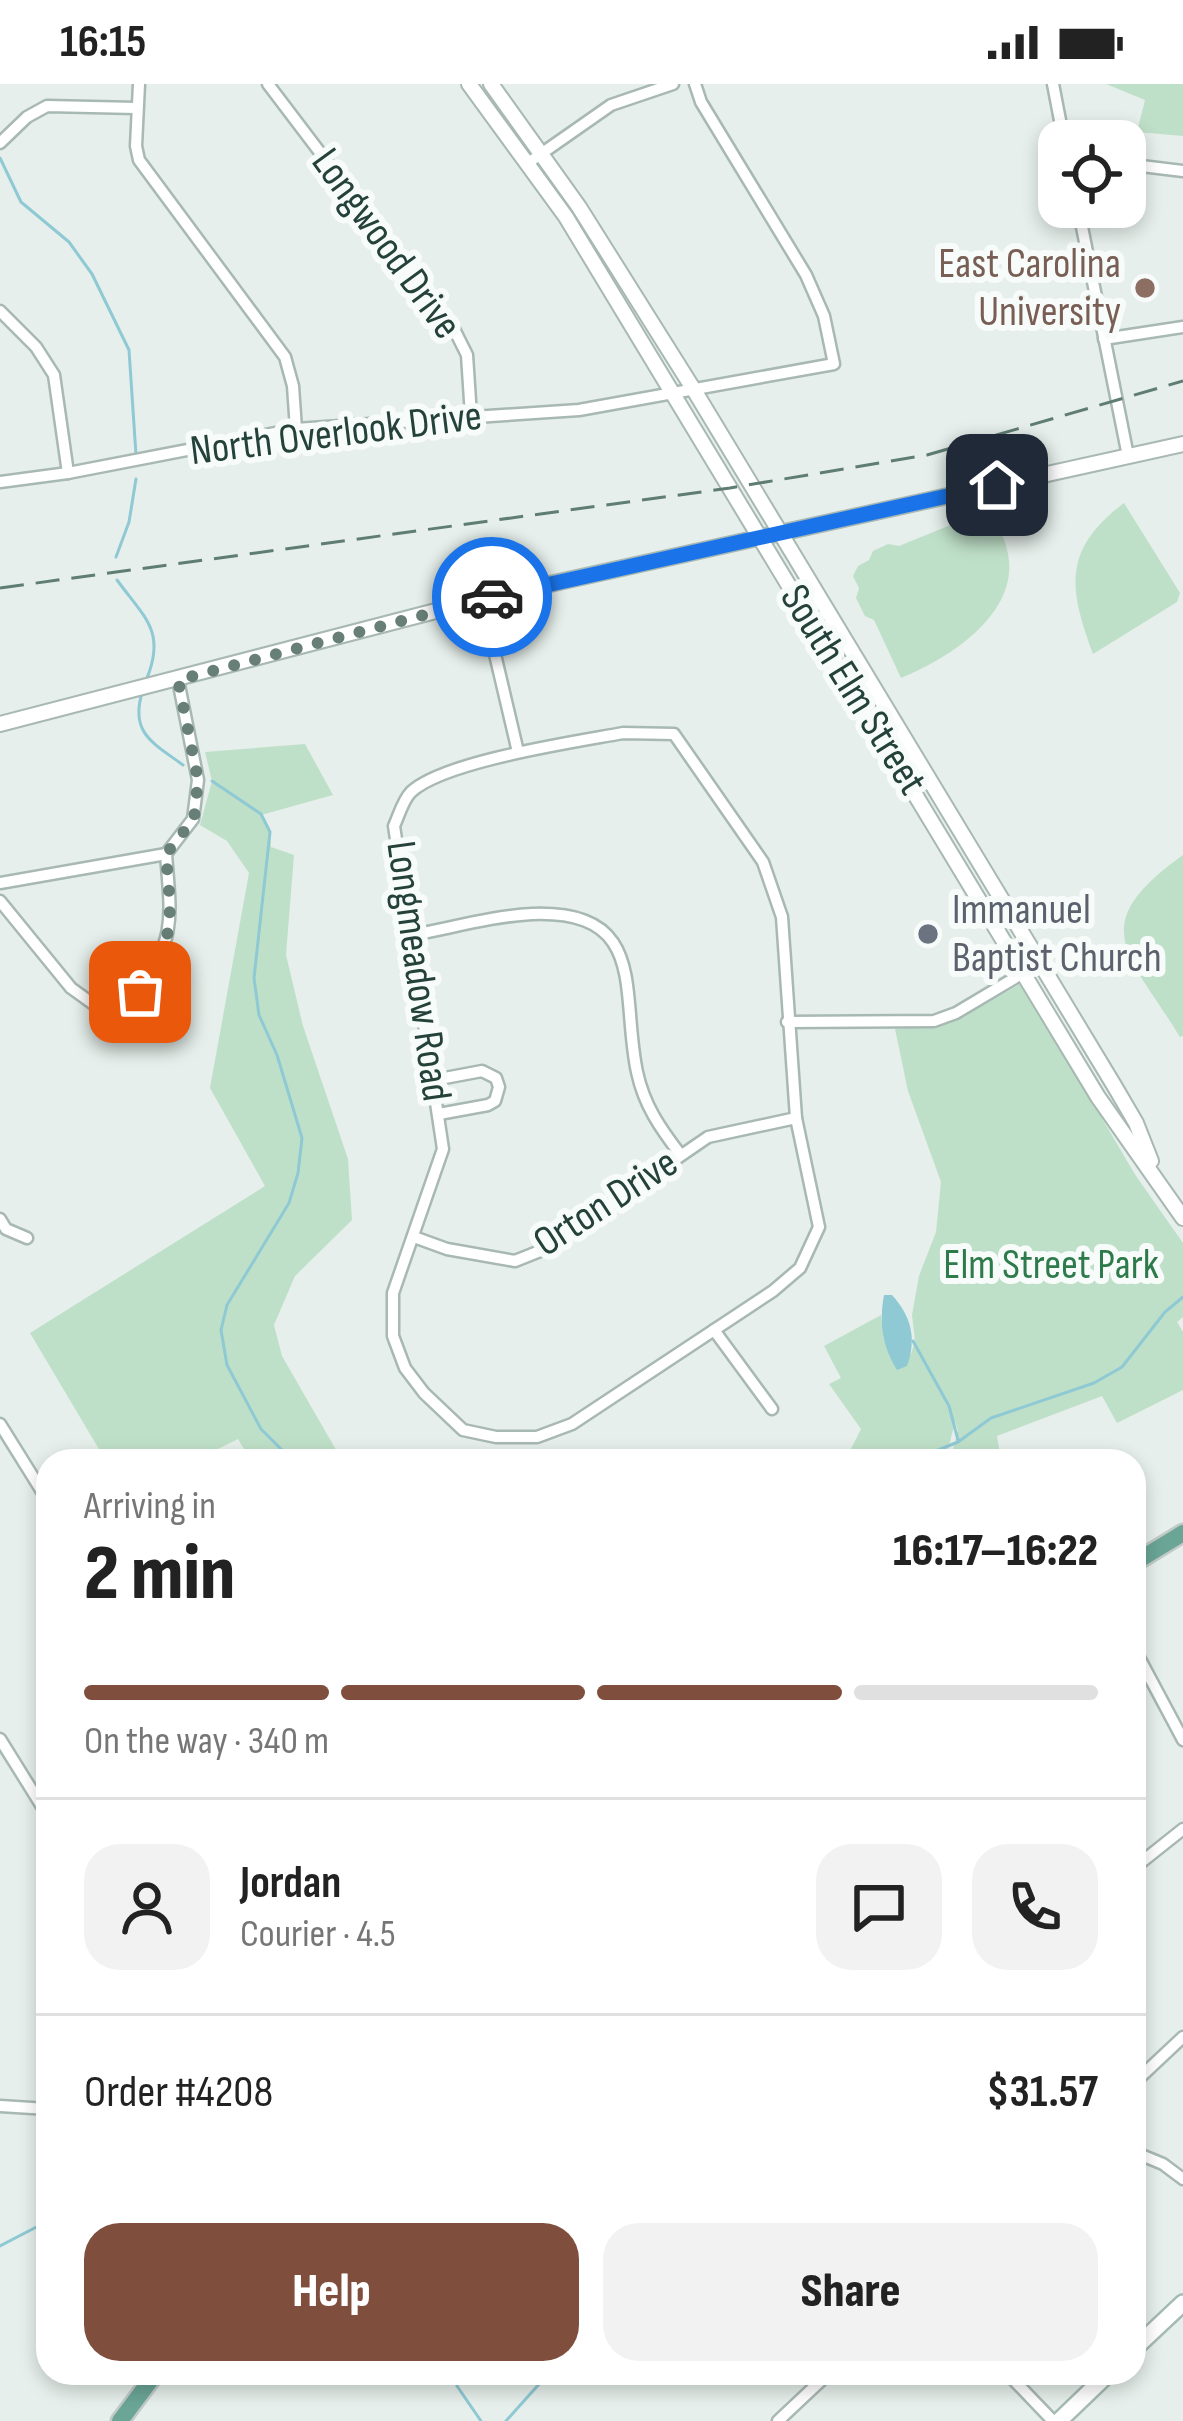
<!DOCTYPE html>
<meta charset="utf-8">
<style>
body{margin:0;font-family:"Sofia Sans Condensed",sans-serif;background:#f2f2f2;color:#222;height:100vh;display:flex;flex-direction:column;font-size:45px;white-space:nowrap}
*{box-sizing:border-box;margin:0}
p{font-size:39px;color:#767676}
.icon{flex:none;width:66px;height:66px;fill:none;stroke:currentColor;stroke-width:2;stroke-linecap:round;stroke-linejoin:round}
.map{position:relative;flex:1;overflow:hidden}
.panel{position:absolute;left:36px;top:1365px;width:1110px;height:936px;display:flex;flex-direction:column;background:#fff;border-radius:36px;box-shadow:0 6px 18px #0003}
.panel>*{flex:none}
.fabs{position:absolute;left:1038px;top:36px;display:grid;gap:24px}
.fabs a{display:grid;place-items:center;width:108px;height:108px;border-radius:24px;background:#fff;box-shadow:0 6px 18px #0003;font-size:60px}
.pin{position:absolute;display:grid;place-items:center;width:102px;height:102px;color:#fff;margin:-51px;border-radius:24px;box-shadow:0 6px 18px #0006}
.courier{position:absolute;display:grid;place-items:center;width:120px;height:120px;margin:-60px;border:9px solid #1a73e8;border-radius:50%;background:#fff;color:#222;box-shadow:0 3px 15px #0007}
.head em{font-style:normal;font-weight:800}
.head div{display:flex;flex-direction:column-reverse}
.head{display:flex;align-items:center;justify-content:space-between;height:204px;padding:0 48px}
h1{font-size:78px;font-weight:800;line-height:90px}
.bar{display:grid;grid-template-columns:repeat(4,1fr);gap:18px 12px;align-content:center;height:144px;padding:0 48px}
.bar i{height:15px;border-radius:9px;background:#e0e0e0}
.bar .active{background:#804e3d}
.bar p{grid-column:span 4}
.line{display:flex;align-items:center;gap:30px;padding:0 48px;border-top:3px solid #e0e0e0}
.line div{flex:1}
.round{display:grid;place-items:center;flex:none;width:126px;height:126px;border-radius:36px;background:#f2f2f2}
.action{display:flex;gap:24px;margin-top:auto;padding:24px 48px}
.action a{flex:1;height:138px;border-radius:36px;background:#804e3d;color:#fff;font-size:48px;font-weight:800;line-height:138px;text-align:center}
.action a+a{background:#f2f2f2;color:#222}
.status{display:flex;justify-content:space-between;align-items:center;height:84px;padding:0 60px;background:#fff;direction:ltr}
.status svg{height:33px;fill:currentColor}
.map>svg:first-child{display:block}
</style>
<div class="status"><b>16:15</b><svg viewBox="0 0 49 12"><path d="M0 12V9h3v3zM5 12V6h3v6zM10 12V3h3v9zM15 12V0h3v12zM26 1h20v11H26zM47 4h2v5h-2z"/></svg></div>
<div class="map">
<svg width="1183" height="2337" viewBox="0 0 1183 2337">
<rect width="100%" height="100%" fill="#e6efeb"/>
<g fill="#bfe0c8">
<path d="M1106,0h77v52l-46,-4 8,-32z"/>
<path d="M1124,419l56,90 -3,9 -84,52c-25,-67 -30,-105 31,-151z"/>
<path d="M992,424c5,15 13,31 16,46 12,60 -61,106 -107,124l-27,-58 -9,-4 -9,-18 3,-10 -6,-12 5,-10 11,-6 4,-9 15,-7 11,2z"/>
<path d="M305,660l28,51 -72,20 9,17 1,15 23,8 -8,100 17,71 45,133 4,61 -57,56 -21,49 8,31 57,99 9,6h-97l-13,-22 -44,22h-88l-76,-128 235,-147 -55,-98 39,-215 -22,-32 -27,-16 12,-44 -7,-29z"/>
<path d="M1183,771v181l-3,1c-52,-85 -96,-111 3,-182z"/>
<path d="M1022,899l114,193 47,67v74l-6,5 6,10v58l-66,33 -15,-27 -105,40 3,18 -12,7h-38l8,-31 -3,-8 -10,39h-100l16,-32 -32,-45 12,-6 -17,-32 57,-31 3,25 27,14 4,-13 -3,-26 7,-39 17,-44 5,-50 -33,-91 -13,-62 55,-6z"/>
</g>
<path fill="#8ec9d4" d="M884,1211h8c19,21 25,43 15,71l-10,4c-15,-24 -18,-47 -13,-75z"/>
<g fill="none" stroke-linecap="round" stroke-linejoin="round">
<g stroke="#8ec9d4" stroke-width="3">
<path d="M0,74l21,44 48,40 23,32 37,76 7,105"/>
<path d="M116,473l13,-35 7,-43"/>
<path d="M117,496c27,37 49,51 30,98"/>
<path d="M142,609c-12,40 11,50 41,72"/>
<path d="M212,697l49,33 9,18 -16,146 5,37 18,40 25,83 -4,35 -9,30 -62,102 -6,25 6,35 34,64 32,32"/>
<path d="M913,1257l36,65 9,34"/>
<path d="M911,1377l47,-19 33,-24 103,-35 28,-16 43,-55 18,-15"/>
<path d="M0,2162l48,-25"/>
<path d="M455,2289l2,13 24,35"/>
<path d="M506,2337l43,-48"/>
</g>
<g stroke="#a8b8b2" stroke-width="15">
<g id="minor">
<path d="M139,0l-3,62 3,14 146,197 8,29 3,43"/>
<path d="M268,0l186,245 13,26 4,61"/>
<path d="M1053,0l11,57"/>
<path d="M0,59l27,-26 20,-11 89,2"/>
<path d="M528,79l83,-58 62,-21"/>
<path d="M1125,80l58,7"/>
<path d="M1078,123l50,249"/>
<path d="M0,227l36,36 18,28 14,98"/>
<path d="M1104,255l79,-12"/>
<path d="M0,398l68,-9 228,-44 283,-19 255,-46 -10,-48 -18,-41 -105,-173 -6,-18"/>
<path d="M482,515l36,153"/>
<path d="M623,649l51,1 89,128 19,55 14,201 23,109 -19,41 -27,23 -201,133 -35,13h-41l-33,-7 -39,-37 -19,-25 -12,-32v-43l50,-144 -49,-323c5,-11 9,-26 17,-34 33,-31 164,-50 212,-59z"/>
<path d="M0,799l166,-29"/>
<path d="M0,817l71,87 25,18 44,-14c36,-56 31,-74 26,-138l27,-35 5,-39 -20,-100"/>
<path d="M412,851c39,-7 81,-19 120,-21 117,-4 88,78 105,158 7,33 23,56 43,82"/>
<path d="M787,938l147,-1 22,-8 84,-50"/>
<path d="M434,996l48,-9 14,7 3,9 -4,14 -7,4 -49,9"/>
<path d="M0,1135l6,10 21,9"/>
<path d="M414,1153l33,12 68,12 30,-12 163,-112 88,-19"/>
<path d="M714,1246l58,79"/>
<path d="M0,1340l48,77"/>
<path d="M1134,1564l49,92"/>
<path d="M0,1655l48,77"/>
<path d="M1134,1784l49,-39"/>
<path d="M1134,1999l49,-46"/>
<path d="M0,2022l48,3"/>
<path d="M1134,2068l29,12 20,15"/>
<path d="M1007,2289l46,48"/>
<path d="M778,2337l51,-48"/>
</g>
</g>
<g stroke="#a8b8b2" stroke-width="18">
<g id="tertiary">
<path d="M469,0l97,133 532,880 85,121"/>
<path d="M491,0l88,123 115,183 421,697 21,36 15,38"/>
<path d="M0,640l482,-125 701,-155"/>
</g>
</g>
<g stroke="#a4bbb3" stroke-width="20">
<g id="secondary">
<path d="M1134,2265l49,-46"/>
<path d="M1059,2337l50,-48"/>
</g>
</g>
<g stroke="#c2cac8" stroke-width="21">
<g id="primary">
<path d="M1134,1479l49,-30"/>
<path d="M120,2337l36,-48"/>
</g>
</g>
<use href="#minor" stroke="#fff" stroke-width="10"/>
<use href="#tertiary" stroke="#fff" stroke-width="14"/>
<use href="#secondary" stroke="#fff" stroke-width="15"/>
<use href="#primary" stroke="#6aa596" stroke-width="16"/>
<path stroke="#5f7d75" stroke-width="3" stroke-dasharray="24 12" stroke-linecap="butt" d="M0,504l730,-100 197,-33 256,-74"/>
</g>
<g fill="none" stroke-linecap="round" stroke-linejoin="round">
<path stroke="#687f78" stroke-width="12" stroke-dasharray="0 21.6" d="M140,908c37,-57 31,-73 26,-138l28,-35 4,-39 -20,-100 314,-83"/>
<path stroke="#1a73e8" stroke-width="15" d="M492,513l505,-112"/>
</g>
<circle fill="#8d6e63" stroke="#f7fbf9" stroke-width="4.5" cx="1145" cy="204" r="12"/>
<circle fill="#6b7280" stroke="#f7fbf9" stroke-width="4.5" cx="928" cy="850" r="12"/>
<g text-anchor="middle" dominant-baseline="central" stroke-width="12" stroke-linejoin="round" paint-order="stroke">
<g font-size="42" fill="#24423a" stroke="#f7fbf9">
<text transform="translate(386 160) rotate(54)">Longwood Drive</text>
<text transform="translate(336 350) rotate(-7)">North Overlook Drive</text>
<text transform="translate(853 606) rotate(58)">South Elm Street</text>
<text transform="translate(418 887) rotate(82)">Longmeadow Road</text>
<text transform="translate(606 1119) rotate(-33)">Orton Drive</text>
</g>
<g font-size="42" fill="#785e54" stroke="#f7fbf9" text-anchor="end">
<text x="1121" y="180">East Carolina<tspan x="1121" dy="48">University</tspan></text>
</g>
<g font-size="42" fill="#5b616d" stroke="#f7fbf9" text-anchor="start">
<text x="952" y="826">Immanuel<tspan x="952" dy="48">Baptist Church</tspan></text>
</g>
<g font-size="42" fill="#2d7a4b" stroke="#f7fbf9">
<text x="1051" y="1181">Elm Street Park</text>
</g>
</g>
</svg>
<div class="fabs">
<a><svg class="icon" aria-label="locate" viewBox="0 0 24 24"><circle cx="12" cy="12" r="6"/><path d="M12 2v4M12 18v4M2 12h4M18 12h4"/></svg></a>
</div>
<div class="pin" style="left:140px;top:908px;background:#ea580c"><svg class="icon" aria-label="bag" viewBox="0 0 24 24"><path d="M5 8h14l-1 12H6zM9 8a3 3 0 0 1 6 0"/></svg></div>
<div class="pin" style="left:997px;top:401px;background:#1f2937"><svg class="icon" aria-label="home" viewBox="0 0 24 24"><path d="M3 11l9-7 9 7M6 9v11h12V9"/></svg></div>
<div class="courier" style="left:492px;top:513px"><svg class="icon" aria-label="car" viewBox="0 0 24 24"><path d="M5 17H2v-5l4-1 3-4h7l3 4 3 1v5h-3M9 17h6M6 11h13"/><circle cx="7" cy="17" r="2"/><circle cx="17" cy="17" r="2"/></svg></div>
<section class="panel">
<div class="head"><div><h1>2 min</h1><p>Arriving in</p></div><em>16:17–16:22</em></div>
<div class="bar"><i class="active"></i><i class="active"></i><i class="active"></i><i></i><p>On the way · 340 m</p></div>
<div class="line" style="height:216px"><a class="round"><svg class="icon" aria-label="person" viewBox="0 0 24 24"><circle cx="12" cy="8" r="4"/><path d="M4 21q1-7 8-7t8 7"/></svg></a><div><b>Jordan</b><p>Courier · 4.5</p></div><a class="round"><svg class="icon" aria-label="chat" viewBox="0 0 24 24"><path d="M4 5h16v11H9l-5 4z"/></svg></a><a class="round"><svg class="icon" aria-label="phone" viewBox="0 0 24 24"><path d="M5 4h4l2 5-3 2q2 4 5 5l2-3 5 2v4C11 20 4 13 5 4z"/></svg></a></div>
<div class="line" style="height:156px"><div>Order #4208</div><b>$31.57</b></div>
<div class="action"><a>Help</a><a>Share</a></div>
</section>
</div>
